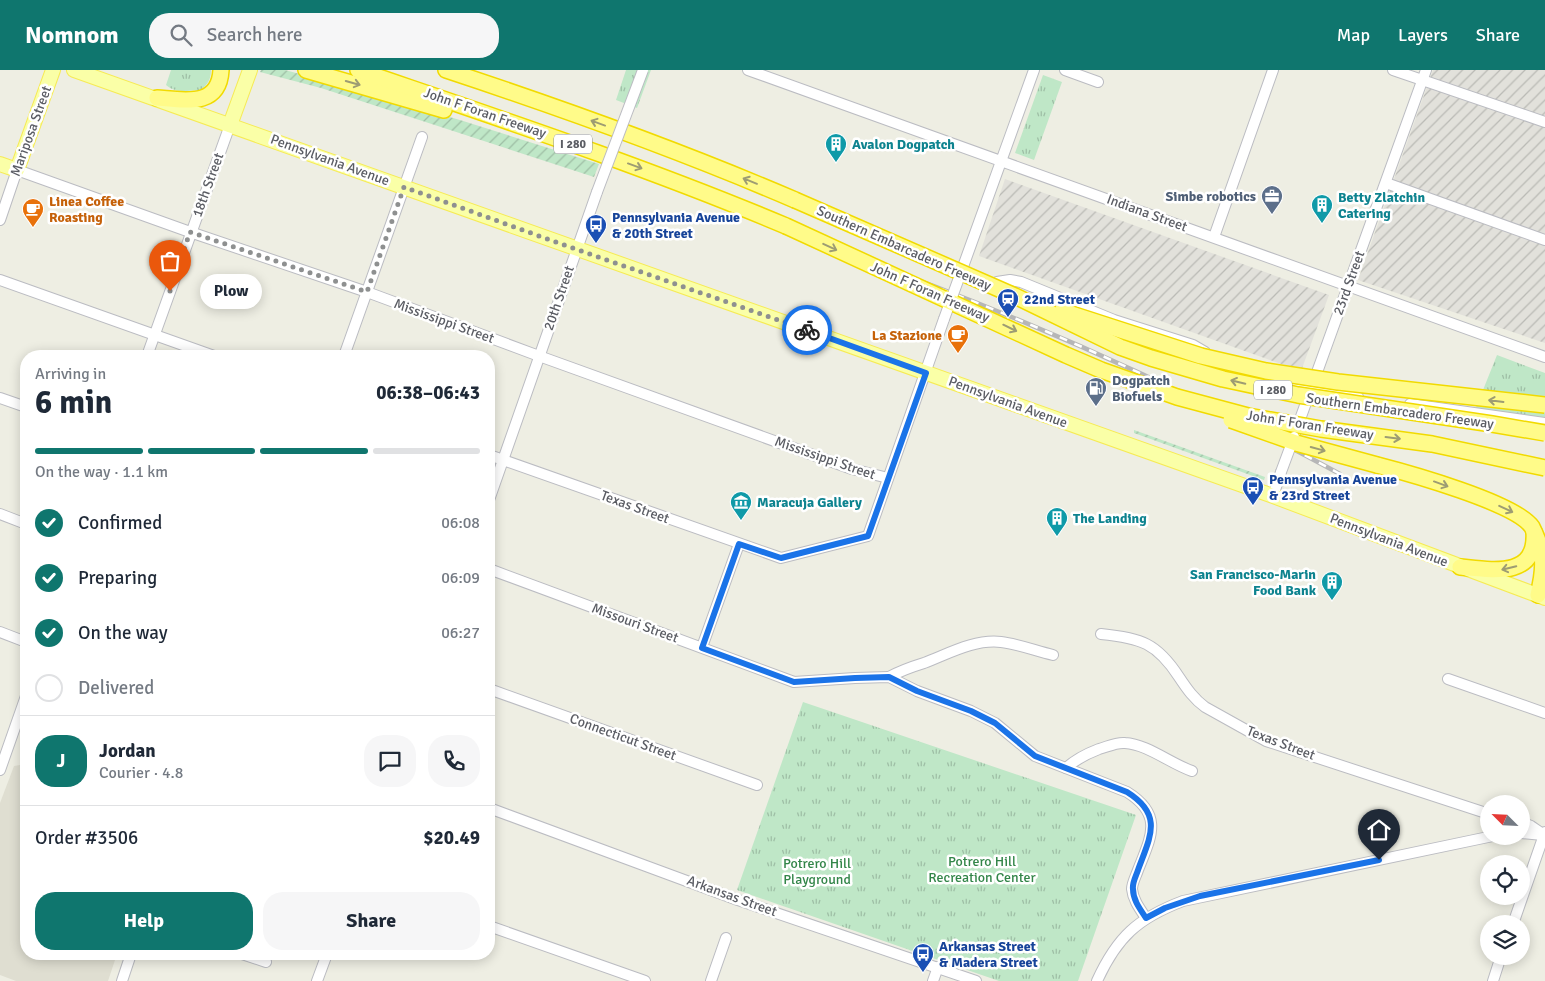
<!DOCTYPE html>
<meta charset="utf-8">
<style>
body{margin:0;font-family:Signika,sans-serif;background:#f6f6f7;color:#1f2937;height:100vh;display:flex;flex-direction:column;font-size:19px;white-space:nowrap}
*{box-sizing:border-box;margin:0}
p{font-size:16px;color:#747a83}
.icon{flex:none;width:28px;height:28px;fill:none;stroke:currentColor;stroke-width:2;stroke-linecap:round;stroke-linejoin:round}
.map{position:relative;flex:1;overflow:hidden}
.sheet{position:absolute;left:20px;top:280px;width:475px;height:610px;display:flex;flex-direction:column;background:#fff;border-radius:20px;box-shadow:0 2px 12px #0003}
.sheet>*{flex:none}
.needle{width:32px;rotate:294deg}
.buttons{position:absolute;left:1480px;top:725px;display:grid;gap:10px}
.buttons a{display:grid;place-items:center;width:50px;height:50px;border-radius:50%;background:#fff;box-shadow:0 2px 12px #0003;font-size:25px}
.pin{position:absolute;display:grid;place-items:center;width:42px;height:42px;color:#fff;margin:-51px -21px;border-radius:50% 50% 50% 0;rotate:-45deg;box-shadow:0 0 5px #0007}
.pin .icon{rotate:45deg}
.courier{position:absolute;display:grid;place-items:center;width:50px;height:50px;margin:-25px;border:4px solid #1a73e8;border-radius:50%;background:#fff;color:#222;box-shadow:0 1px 6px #0007}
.bubble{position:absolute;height:35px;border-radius:18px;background:#fff;box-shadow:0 2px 12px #0003;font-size:16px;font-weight:800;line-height:35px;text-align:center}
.overview em{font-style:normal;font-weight:800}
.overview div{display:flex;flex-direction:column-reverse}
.overview{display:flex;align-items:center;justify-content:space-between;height:85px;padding:0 15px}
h1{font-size:32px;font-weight:800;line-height:38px}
.bar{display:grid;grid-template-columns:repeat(4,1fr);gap:8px 5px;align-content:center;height:60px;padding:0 15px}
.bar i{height:6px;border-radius:4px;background:#e0e1e3}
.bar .on{background:#0f766e}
.bar p{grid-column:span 4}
.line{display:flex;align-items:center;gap:12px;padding:0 15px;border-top:1px solid #e0e1e3}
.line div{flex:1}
.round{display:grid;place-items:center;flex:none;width:52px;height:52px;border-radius:20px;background:#f6f6f7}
ol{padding:0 15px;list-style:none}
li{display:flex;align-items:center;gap:15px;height:55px}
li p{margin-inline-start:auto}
li .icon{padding:5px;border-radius:50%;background:#0f766e;color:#fff;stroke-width:4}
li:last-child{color:#747a83}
li i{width:28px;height:28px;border:2px solid #e0e1e3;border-radius:50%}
.action{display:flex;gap:10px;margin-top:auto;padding:10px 15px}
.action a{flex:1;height:58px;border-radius:20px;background:#0f766e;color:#fff;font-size:20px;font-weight:800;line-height:58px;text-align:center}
.action a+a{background:#f6f6f7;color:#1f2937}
header{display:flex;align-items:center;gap:30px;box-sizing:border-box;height:70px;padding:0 25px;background:#0f766e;color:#fff}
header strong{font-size:24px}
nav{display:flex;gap:28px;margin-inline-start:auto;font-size:18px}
.search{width:350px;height:45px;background:#f6f6f7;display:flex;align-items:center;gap:12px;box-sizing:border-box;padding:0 18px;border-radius:20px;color:#747a83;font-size:19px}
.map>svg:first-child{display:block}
</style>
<header>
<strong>Nomnom</strong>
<div class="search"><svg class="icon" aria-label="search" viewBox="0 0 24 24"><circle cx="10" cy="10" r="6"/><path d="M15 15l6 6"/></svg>Search here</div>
<nav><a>Map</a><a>Layers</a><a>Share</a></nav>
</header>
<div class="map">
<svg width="1545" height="911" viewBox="0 0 1545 911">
<defs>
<pattern id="industrial-furrows" width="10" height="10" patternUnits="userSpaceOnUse" patternTransform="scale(1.25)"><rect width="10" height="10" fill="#e2e1db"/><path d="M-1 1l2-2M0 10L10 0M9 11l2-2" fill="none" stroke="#babab5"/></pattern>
<pattern id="park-tufts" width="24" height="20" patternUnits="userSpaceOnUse" patternTransform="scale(1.25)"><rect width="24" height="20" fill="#bfe7c7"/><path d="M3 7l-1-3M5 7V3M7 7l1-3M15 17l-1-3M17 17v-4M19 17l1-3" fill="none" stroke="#9ebea5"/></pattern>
<pattern id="garden-furrows" width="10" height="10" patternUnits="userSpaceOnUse" patternTransform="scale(1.25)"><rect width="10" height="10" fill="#bfe7c7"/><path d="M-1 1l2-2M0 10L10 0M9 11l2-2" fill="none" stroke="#9ebea5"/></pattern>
</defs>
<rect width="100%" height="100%" fill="#eeeee3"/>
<g fill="url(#industrial-furrows)">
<path d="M1433,0h112v273l-187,-63z"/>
<path d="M1005,109l324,116 -28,76 -322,-115z"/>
</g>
<path fill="#dfded1" d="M26,694v190h91l-9,27h-92l-16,-6v-172l14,-37z"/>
<g fill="url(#park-tufts)">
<path d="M171,0h40c0,11 -5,17 -14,22l-2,-2c-10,2 -21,2 -29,-5z"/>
<path d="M626,0h25l-14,38 -21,-8z"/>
<path d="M1043,5l19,7 -28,78 -19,-7z"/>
<path d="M1497,285l48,18v48l-70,-11z"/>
<path d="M803,632l333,113 -58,166h-79l-262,-91z"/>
</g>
<g fill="url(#garden-furrows)">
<path d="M261,0h24l37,10 138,40 139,44 -5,13 -273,-89 -61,-16z"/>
<path d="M1134,360l131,47 -1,3 -130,-47z"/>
</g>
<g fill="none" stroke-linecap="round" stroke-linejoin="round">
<g stroke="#bbbcc2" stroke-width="12">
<g id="minor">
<path d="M748,0l797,287"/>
<path d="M1065,0l33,12"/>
<path d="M1393,0l152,52"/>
<path d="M1386,113l159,57"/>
<path d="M0,150l17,-50 173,62 177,60 172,64 313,113 36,9"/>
<path d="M1214,167l59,-167"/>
<path d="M960,205l74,-205"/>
<path d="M0,210l214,76"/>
<path d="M997,212l13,-2 11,2 93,38 79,25 12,7"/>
<path d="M147,286l83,-231"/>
<path d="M344,286l78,-219"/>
<path d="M1275,308l36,11 47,8"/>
<path d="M0,328l26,9"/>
<path d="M1410,334l135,19"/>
<path d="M1294,366l132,-366"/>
<path d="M489,385l292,103 87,-22 76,-217"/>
<path d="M1273,426l8,-24"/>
<path d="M489,430l108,-308"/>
<path d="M0,444l26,10"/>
<path d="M489,499l305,113 61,-4 34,-1 28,14 54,20 24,12 40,33 92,36c37,23 24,45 11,78 -2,6 -6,13 -6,19 1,11 8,20 14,29"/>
<path d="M0,562l26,10"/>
<path d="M1101,564c40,4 56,9 78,43 8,12 15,22 26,30l61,34 223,73"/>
<path d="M702,577l37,-103"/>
<path d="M889,607c11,-6 22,-10 35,-14 24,-9 50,-24 77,-21 17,2 35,9 52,13"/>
<path d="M1448,609l97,34"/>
<path d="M489,619l268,96"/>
<path d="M1066,698c10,-9 20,-14 33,-19 8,-2 17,-7 26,-6 22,1 46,21 67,28"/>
<path d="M0,700l26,-74"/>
<path d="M489,738l249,92 238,81"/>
<path d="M1521,752l10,4 13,9"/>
<path d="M1521,763l22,2"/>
<path d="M1513,854l32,-92"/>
<path d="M489,856l156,55"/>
<path d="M242,884l24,8"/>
<path d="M122,911l9,-27"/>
<path d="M317,911l10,-27"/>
<path d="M711,911l15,-43"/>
<path d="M933,911l5,-14"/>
<path d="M1097,911c20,-44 41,-63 86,-80l310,-65"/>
<path d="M1493,911l8,-25"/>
</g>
</g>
<g stroke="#f6eb55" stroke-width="16">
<g id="major">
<path d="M74,0l1199,426 272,102"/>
<path d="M230,55l20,-55"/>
<path d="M0,94l17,6 36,-100"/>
</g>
</g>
<g stroke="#f1da00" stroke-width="18">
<g id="highway">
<path d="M306,0l138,40"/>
<path d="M358,0c143,49 288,97 428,156"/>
<path d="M446,0c118,39 235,81 349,130"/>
<path d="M157,28c27,2 62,10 64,-28"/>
<path d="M1377,395c31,8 139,38 155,62 13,26 13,40 6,68"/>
<path d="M1460,497c31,3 77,12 74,-35"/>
</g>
</g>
<use href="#minor" stroke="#fff" stroke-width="10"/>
<use href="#major" stroke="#faffa7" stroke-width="14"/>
<use href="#highway" stroke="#fffb89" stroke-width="15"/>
<g stroke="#b6b6b7" stroke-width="4.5">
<path id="rail" d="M851,186c170,59 331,132 489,218"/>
</g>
<use href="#rail" stroke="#fff" stroke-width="2.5" stroke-dasharray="8" stroke-linecap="butt"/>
<g stroke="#bbbcc2" stroke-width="12" stroke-linecap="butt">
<g id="minor-bridge">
<path d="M597,122l46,-122"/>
<path d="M944,249l16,-44"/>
<path d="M1281,402l13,-35"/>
</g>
</g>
<g stroke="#f1da00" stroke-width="18" stroke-linecap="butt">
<g id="highway-bridge">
<path d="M795,130l220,96 105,51 31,11 72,21 75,16 194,29 53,9"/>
<path d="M786,156l280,129 35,15 76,27 71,19 73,13 111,15 113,24"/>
<path d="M1062,241l139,45 65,15 72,11 207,23"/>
<path d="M1231,350l65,23 81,22"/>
</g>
</g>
<use href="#minor-bridge" stroke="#fff" stroke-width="10"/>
<use href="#highway-bridge" stroke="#fffb89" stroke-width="15"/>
</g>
<defs><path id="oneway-shaft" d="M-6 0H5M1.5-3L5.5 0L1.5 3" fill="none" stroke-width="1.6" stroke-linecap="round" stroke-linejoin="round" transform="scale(1.25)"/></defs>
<g stroke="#9d9c73">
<use href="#oneway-shaft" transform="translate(353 13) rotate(16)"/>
<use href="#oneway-shaft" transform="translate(598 53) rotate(-160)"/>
<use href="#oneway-shaft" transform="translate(635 96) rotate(20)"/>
<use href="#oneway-shaft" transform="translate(750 111) rotate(-158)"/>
<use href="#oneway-shaft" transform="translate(830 177) rotate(25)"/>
<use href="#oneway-shaft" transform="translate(1010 258) rotate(26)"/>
<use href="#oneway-shaft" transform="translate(1238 312) rotate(-167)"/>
<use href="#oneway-shaft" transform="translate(1496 331) rotate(-173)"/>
<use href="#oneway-shaft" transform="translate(1393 368) rotate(7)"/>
<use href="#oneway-shaft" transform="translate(1318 379) rotate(15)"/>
<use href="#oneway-shaft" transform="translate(1441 414) rotate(20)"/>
<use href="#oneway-shaft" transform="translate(1506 439) rotate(25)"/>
<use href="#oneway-shaft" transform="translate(1509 498) rotate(166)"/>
</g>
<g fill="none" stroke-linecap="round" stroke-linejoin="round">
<path stroke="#8e9090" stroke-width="5" stroke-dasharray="0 9" d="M170,221l20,-59 177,60 37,-105 160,58 243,85"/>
<path stroke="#1a73e8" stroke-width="6" d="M807,260l119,43 -5,14 -53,149 -87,22 -42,-14 -37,104 92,34 61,-4 34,-1 28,14 54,20 24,12 40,33 92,36c37,23 23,45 11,78 -2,6 -6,13 -5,19 0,11 7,20 13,29l19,-10 35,-12 179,-36"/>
</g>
<defs>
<g id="building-pin" transform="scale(1.125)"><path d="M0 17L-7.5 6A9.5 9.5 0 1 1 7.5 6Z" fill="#0f9aa8" stroke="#fff"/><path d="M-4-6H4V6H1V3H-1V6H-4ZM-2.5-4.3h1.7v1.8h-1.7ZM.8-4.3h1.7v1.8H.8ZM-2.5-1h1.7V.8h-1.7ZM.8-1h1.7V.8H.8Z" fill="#fff"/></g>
<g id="office-pin" transform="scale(1.125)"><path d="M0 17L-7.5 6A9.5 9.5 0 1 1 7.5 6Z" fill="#5c6f8a" stroke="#fff"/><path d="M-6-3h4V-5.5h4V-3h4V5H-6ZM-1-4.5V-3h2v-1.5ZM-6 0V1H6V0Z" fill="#fff"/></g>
<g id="cafe-pin" transform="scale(1.125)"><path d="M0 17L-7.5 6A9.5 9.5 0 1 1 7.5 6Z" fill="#e8710a" stroke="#fff"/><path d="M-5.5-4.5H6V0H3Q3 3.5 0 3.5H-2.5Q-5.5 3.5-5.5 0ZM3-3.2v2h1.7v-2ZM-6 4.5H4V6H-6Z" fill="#fff"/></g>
<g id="bus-pin" transform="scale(1.125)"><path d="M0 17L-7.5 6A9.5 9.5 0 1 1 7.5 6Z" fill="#1a4fb4" stroke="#fff"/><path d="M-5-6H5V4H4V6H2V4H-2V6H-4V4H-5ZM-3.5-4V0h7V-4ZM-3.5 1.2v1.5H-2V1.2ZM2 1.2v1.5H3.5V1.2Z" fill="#fff"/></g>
<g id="station-pin" transform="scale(1.125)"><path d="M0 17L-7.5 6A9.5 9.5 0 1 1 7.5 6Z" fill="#1a4fb4" stroke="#fff"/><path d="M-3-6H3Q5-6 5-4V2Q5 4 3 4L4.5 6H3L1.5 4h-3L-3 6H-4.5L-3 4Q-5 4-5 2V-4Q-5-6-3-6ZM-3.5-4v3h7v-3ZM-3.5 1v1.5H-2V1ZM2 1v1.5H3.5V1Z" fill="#fff"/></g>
<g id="fuel-pin" transform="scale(1.125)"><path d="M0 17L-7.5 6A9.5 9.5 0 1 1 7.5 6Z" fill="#5c6f8a" stroke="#fff"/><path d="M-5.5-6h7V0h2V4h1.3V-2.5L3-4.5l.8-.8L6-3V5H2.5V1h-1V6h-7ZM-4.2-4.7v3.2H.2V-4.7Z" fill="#fff"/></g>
<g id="museum-pin" transform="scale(1.125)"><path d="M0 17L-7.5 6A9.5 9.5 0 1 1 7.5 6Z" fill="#0f9aa8" stroke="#fff"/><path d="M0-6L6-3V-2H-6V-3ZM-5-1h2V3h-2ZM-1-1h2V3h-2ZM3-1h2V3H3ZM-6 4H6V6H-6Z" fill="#fff"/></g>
</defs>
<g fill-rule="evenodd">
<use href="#building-pin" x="836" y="74"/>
<use href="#office-pin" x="1272" y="126"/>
<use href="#building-pin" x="1322" y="135"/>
<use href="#cafe-pin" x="33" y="139"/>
<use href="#bus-pin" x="596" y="155"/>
<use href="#station-pin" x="1008" y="229"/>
<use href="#cafe-pin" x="958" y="265"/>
<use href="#fuel-pin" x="1096" y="318"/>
<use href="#bus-pin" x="1253" y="417"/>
<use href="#museum-pin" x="741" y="432"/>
<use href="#building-pin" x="1057" y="448"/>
<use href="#building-pin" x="1332" y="512"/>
<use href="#bus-pin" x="923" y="884"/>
</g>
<g text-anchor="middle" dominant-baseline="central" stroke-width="5" stroke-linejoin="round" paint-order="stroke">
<g fill="#fff" stroke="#8c8e92" stroke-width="1">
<rect x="554" y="64.5" width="38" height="19" rx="4"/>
<rect x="1254" y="310.5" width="38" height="19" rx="4"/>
</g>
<g font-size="12" font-weight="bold" fill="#5b5d64">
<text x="573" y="74">I 280</text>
<text x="1273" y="320">I 280</text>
</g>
<g font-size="14" fill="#5b5d64" stroke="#fff">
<text transform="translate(485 43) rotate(19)">John F Foran Freeway</text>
<text transform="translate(31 61) rotate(-70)">Mariposa Street</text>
<text transform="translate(330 90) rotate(20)">Pennsylvania Avenue</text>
<text transform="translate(208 115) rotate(-70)">18th Street</text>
<text transform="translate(1147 143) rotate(20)">Indiana Street</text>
<text transform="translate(904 178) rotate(24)">Southern Embarcadero Freeway</text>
<text transform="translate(1349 213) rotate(-70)">23rd Street</text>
<text transform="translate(930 222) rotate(24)">John F Foran Freeway</text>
<text transform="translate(559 228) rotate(-71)">20th Street</text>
<text transform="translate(444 251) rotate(20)">Mississippi Street</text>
<text transform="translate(1008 332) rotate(20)">Pennsylvania Avenue</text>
<text transform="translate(1400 341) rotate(8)">Southern Embarcadero Freeway</text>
<text transform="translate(1310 355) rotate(9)">John F Foran Freeway</text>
<text transform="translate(825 388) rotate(19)">Mississippi Street</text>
<text transform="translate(635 437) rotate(20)">Texas Street</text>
<text transform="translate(1389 470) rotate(21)">Pennsylvania Avenue</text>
<text transform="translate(635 553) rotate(20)">Missouri Street</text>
<text transform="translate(623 667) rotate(20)">Connecticut Street</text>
<text transform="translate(1281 673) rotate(21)">Texas Street</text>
<text transform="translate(732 826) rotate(20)">Arkansas Street</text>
</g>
<g font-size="14" font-weight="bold" fill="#0d838f" stroke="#fff" text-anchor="start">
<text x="852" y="74">Avalon Dogpatch</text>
<text x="1338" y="127">Betty Zlatchin<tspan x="1338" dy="16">Catering</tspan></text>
<text x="757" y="432">Maracuja Gallery</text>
<text x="1073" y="448">The Landing</text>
<text x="1316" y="504" text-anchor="end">San Francisco-Marin<tspan x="1316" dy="16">Food Bank</tspan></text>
</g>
<g font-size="14" font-weight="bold" fill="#4e5e75" stroke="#fff" text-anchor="end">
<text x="1256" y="126">Simbe robotics</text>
<text x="1112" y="310" text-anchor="start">Dogpatch<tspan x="1112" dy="16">Biofuels</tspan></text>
</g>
<g font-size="14" font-weight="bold" fill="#c56008" stroke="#fff" text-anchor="start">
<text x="49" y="131">Linea Coffee<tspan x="49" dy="16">Roasting</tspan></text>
<text x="942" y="265" text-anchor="end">La Stazione</text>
</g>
<g font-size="14" font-weight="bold" fill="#164399" stroke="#fff" text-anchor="start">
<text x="612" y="147">Pennsylvania Avenue<tspan x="612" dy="16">&amp; 20th Street</tspan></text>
<text x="1024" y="229">22nd Street</text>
<text x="1269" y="409">Pennsylvania Avenue<tspan x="1269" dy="16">&amp; 23rd Street</tspan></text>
<text x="939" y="876">Arkansas Street<tspan x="939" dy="16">&amp; Madera Street</tspan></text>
</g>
<g font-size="14" fill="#328548" stroke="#fff">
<text x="982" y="791">Potrero Hill<tspan x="982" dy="16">Recreation Center</tspan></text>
<text x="817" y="793">Potrero Hill<tspan x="817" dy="16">Playground</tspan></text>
</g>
</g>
</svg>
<div class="buttons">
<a><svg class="needle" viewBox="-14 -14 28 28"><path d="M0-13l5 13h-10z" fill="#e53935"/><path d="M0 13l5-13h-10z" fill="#747a83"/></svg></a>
<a><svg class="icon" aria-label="locate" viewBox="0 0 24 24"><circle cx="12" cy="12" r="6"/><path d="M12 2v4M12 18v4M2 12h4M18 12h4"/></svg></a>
<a><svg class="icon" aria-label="layers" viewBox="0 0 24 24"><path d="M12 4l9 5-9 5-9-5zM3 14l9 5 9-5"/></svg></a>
</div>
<div class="pin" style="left:170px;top:221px;background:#ea580c"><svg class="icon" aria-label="bag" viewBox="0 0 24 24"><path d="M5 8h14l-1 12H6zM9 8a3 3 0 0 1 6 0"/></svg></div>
<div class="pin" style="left:1379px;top:790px;background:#1f2937"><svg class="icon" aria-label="home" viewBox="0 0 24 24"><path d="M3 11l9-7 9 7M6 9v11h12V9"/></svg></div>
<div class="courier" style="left:807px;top:260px"><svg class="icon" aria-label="bike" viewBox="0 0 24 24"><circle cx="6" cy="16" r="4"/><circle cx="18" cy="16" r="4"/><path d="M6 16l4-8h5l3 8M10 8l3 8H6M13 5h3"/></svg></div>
<div class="bubble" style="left:200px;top:204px;width:62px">Plow</div>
<section class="sheet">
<div class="overview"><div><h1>6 min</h1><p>Arriving in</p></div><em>06:38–06:43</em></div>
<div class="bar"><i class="on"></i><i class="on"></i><i class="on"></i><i></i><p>On the way · 1.1 km</p></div>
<ol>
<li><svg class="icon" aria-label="check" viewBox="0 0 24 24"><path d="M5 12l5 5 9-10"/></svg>Confirmed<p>06:08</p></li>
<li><svg class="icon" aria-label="check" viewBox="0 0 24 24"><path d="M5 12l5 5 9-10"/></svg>Preparing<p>06:09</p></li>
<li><svg class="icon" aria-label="check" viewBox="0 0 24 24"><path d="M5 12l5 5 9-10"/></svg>On the way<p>06:27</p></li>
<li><i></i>Delivered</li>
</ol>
<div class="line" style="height:90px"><b class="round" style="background:#0f766e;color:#fff">J</b><div><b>Jordan</b><p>Courier · 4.8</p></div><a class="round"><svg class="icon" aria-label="chat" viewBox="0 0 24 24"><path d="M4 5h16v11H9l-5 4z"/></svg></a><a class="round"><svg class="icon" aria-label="phone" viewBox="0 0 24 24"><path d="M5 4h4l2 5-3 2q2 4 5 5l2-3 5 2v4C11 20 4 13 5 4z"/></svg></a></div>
<div class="line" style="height:65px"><div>Order #3506</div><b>$20.49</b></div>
<div class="action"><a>Help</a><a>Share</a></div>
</section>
</div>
